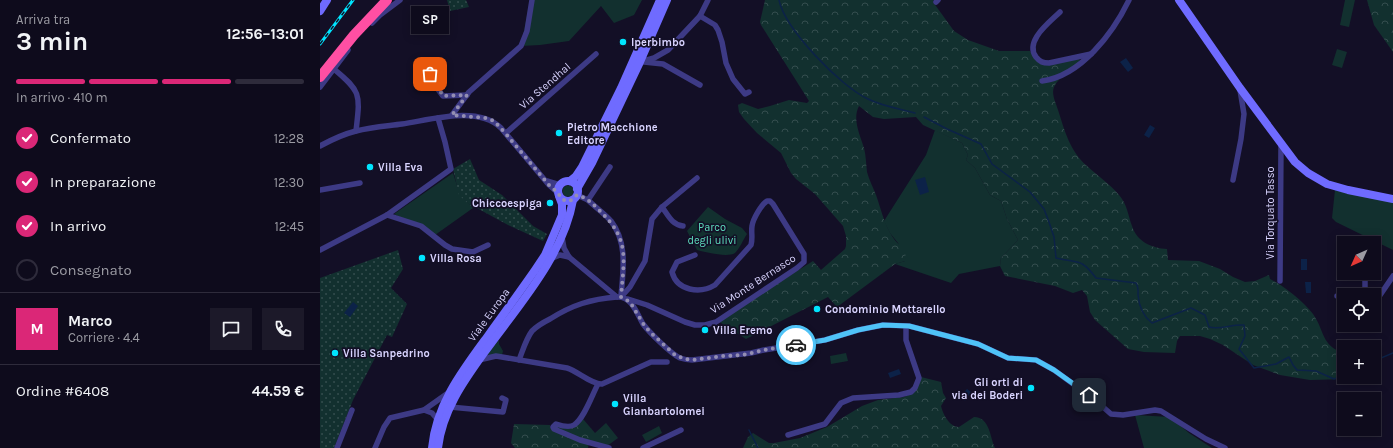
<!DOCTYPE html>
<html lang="it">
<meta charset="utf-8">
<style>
body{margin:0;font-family:Karla,sans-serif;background:#1c1929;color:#f1f3f6;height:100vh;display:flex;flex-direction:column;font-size:15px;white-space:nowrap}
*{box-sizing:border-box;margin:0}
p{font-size:13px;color:#9b9ba3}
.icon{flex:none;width:22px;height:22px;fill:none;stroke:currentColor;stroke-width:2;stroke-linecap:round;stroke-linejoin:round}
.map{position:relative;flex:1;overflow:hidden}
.sheet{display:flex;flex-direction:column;background:#0e0b1c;width:320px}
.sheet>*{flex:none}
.needle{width:26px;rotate:225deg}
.buttons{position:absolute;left:1017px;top:236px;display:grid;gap:8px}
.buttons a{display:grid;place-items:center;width:44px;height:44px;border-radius:0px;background:#0e0b1c;box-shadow:0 2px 10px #0003,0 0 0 1px #2e2b3b;font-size:20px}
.pin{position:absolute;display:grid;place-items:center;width:34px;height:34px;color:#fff;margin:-17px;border-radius:8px;box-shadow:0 2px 6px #0006}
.courier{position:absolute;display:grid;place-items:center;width:40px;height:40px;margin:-20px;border:3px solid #4fc3f7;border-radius:50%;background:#fff;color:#222;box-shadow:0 1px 5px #0007}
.bubble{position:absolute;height:28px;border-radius:0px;background:#0e0b1c;box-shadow:0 2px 10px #0003,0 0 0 1px #2e2b3b;font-size:13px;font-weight:700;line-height:28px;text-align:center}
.head em{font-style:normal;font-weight:700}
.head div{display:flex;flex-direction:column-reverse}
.head{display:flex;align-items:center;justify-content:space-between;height:68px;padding:0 16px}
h1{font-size:26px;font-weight:700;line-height:30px}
.bar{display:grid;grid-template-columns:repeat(4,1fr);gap:6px 4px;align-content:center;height:48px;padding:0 16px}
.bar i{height:5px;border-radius:3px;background:#2e2b3b}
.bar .on{background:#db2777}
.bar p{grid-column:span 4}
.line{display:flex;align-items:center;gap:10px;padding:0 16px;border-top:1px solid #2e2b3b}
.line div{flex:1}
.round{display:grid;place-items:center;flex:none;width:42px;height:42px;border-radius:0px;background:#1c1929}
ol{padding:0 16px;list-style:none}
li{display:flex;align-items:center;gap:12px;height:44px}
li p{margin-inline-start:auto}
li .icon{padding:4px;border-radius:50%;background:#db2777;color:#fff;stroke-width:4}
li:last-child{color:#9b9ba3}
li i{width:22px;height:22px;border:2px solid #2e2b3b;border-radius:50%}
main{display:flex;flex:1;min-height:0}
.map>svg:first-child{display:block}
</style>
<main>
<section class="sheet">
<div class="head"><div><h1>3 min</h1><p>Arriva tra</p></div><em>12:56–13:01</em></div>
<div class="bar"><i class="on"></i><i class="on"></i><i class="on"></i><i></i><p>In arrivo · 410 m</p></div>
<ol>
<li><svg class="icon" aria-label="check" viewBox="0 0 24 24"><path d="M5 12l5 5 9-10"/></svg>Confermato<p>12:28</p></li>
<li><svg class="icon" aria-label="check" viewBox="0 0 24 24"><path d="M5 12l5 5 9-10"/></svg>In preparazione<p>12:30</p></li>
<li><svg class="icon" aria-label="check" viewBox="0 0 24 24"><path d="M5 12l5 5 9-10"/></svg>In arrivo<p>12:45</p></li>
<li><i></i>Consegnato</li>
</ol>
<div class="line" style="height:72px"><b class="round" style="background:#db2777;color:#fff">M</b><div><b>Marco</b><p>Corriere · 4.4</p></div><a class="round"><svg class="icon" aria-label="chat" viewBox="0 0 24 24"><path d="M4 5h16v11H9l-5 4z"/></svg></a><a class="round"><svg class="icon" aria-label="phone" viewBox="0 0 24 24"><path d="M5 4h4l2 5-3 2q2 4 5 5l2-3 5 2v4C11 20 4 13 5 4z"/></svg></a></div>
<div class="line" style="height:52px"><div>Ordine #6408</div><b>44.59 €</b></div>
</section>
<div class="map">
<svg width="1073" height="448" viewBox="0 0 1073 448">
<defs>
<pattern id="forest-crowns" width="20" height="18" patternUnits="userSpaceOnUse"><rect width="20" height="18" fill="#12302f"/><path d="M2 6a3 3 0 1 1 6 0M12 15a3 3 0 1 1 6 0" fill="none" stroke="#344d4e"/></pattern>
<pattern id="garden-dots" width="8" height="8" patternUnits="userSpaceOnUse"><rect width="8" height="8" fill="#12302f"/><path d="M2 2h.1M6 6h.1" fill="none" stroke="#344d4e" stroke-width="1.8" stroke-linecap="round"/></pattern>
</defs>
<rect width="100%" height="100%" fill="#130f26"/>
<g fill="#12302f">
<path d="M210,0h112l-8,15 -20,8 -13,-17 -32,35 -29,4 -19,1z"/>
<path d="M1025,0h10l-6,27 -9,-2z"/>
<path d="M1017,49l10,3 -5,16 -10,-3z"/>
<path d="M615,130l27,13 6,12 -2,5 9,8 15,27 11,6 6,18 11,21 -17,18 -1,8 -41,8 -8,9 -56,-19 10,-3 -7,-18 -8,-10 -6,-12 42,-66z"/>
<path d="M133,173l7,22 13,13 -38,27 -41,-21z"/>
<circle cx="248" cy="191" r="5.5"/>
<path d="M1015,190l58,12v48l-57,-28 -4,-4z"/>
<path d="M388,207l17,12 17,9 5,6c-4,6 -7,14 -12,19 -8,5 -29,-1 -38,-3l-10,-19z"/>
<path d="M179,340v4l4,7 -1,4h-14l-1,-1z"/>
<path d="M526,353l2,8 -17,3 -1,-8z"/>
<path d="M815,415l35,2 19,16 23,15h-68z"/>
<path d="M339,426l3,7 -16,9 -4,-7z"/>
</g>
<g fill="url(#forest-crowns)">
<path d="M445,0h169l-1,2 21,29 14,9 31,11h31l7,10 42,-2 1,2c-7,6 -22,17 -26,26 -3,7 2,16 4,23 7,22 12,41 29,56 11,10 23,18 32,29 8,9 9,20 13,31 5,16 20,22 35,23l1,11 31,1 21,8 13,8 12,5 10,-1 14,-6 1,4c14,7 33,22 43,35 12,17 8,32 31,39v24h12l-9,2 -37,1 -30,-5 -27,-10 -30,-20 -13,-6 -10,-3h-20l-3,5 -2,12 -31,-1 -16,-3 -33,-29 -5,-8 -3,-16 -5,-6 -9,3 -18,-7 -50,-10 -5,-10 1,-8 17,-18 -11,-21 -6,-18 -11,-6 -15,-27 -9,-8 2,-5 -6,-12 -39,-18 -7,-8 -32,2 -11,-2 -14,-11c-7,13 1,29 5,42 2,8 2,16 3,24 2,8 6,15 9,23 7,20 11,43 30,55l-1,11 -10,3 -58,43 -9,-10 -82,42 -28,-18 95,-60 8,9 24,-21 1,-3v-10l-3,-10 -28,-32 -19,-15 -5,-6 -10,-20 -24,-20 -13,-14 -5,-7 -1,-7 4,-2 16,6 12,-3 19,-6 18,3 2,-2 -48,-76 -1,-3z"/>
<path d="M1047,0h26v52l-19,-27z"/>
<path d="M601,377l20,5 2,11 3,5 -5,8c2,8 8,21 18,21l15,-10c16,0 16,21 21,31h-252l5,-11 5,-4 16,10h5l26,-5 27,-11 35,-21 16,-6 26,-3 9,-4z"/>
<path d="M263,419l12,14 11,-10 12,15 -11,8 -18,-4 -1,6h-73l-4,-5 3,-19 36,1v3l6,-2 10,2z"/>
</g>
<g fill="url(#garden-dots)">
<path d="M127,0h19l3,7 -19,4z"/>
<path d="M150,159l9,21 23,15 31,31 14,8 -4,7 -35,-16 -33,-18 -2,1 -14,-13 -6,-26z"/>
<path d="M78,250l5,19 -12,19 16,16 -15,33 -5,-2 -34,65 -19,48h-14v-170z"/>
</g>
<g fill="#0c2248">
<path d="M806,58l7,10 -5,4 -8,-10z"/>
<path d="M830,125l5,3 -6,10 -5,-3z"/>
<path d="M605,177l4,15 -9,3 -5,-15z"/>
<rect x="981" y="259" width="6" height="11"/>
<path d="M985,282h6v11h-5z"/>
<path d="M33,302l5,4 -8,11 -6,-4z"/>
<path d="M579,369l2,5 -11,4 -2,-5z"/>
<path d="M647,389l4,3 -6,9 -5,-4z"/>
</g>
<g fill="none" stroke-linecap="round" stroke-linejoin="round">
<g stroke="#0c2248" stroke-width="1.5">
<path d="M459,0c6,29 62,87 89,99 14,7 32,10 47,14"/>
<path d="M604,117l23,12 34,15 11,20 38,28 14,17 5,13 5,15 2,21c23,6 24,-1 40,20l40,5c3,5 2,6 2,12 1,12 5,21 14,28l39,-15 14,7 4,12c11,3 23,-3 35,-2l1,11 -6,13 15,19 22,-4 13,-7 4,8 4,5 19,1 18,8 10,-4"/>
<path d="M1054,361l19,-8"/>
<path d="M429,430l9,18"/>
</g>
<g stroke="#3d3a85" stroke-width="5.5">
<path d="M616,2l2,-2"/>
<path d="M740,12c-10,10 -36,29 -24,45 4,5 7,6 13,6l42,-9"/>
<path d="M380,16l15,9 3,5 4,12 4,21 7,16 12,15 4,-2"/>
<path d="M52,23l8,-8 20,-15"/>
<path d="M103,60l14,28 6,8 24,-1"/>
<path d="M320,62l14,-4 14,-8 32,-34 8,-16"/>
<path d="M324,62l19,2 37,21"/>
<path d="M14,69c28,23 26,26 22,62"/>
<path d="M722,81c39,-5 71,-48 87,-81"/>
<path d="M0,87l28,-37"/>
<path d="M132,115l17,-23 52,-46 6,-15 5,-31"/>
<path d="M186,133l90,-79"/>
<path d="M0,146c11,-6 24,-12 36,-15 15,-4 31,-5 46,-7 28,-4 76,-19 99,4l48,57 9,8"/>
<path d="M913,180l8,-41 3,-25 -4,-24"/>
<path d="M227,181l13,4"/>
<path d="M0,190l40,-7"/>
<path d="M257,195l11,5 22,-33"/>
<path d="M268,200c7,7 16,13 23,21 17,22 12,50 10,75"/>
<path d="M342,207c6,8 10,18 21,19"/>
<path d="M67,215l34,11 24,19 7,4 21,3 15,-7"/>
<path d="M242,237l2,11 5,9 48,40"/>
<path d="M0,250l67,-35 64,-46 -6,-27 -7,-24"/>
<path d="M1021,255l3,1"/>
<path d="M230,259l10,-4 9,2"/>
<path d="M1045,273v16l7,6"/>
<path d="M960,281l1,-135"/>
<path d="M1017,296h7"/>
<path d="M301,297l9,-10 15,-26 7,-42 10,-12 35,-29"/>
<path d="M308,299l19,6 38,17 10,3h10l11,-3 81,-54 7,-6v-8l-31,-50 -3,-3h-3c-6,4 -14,18 -15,25 -1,7 1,12 -1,19l-36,40c-15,9 -38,6 -43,-13l5,-10 18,-7"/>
<path d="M1054,304l19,-28"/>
<path d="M159,360l17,-4 71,12c10,3 26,17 35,16l49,-22h16"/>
<path d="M199,360c4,-10 7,-21 13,-29 5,-5 12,-9 18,-12 22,-14 41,-20 67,-22 15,-1 20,17 26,27 6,8 28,30 37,34 3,1 8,2 12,2l59,-7 13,-3 61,-10 33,-10 25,-5 26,1 69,18 30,14 28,2 18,10 41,30 16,14 12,1 32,-5 6,1 45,28 19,9"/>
<path d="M278,384c-6,11 -14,35 -24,41 -5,3 -12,1 -18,-1l-3,3 1,2 26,11 29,8"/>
<path d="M130,407l53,5 3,-12 -4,-2"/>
<path d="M104,410l8,3 6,7"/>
<path d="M468,435l37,-11 16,-21 12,-5 46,-3 12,-3 4,-4 4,-10 -13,-38v-14"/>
<path d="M17,448l15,-38"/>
<path d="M55,448l9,-21 6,-9 34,-8 24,-17"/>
<path d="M323,448l38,-18"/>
</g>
<g stroke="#6f6bff" stroke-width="8">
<path d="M859,0l61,88 55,74 13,11 19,11 21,6 45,9"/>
<path d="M0,11l7,-11"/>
<path d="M250,181l6,-5 6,-9 39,-79 39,-88"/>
<circle cx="248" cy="191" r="10"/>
<path d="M257,189l15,-26 48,-101 27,-62"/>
<path d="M112,448c4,-43 30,-77 55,-111 16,-22 32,-44 48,-67l10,-15 17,-40v-11l-3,-8"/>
<path d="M118,448c4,-36 25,-66 46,-95 33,-46 79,-96 89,-153"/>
</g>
<path stroke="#ff4fa3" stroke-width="10" d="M0,77l34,-42 33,-35"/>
<g stroke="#00e5ff" stroke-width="3">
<path id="rail" d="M0,44l33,-44"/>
</g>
<use href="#rail" stroke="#130f26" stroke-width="1.5" stroke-dasharray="4.5" stroke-linecap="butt"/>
</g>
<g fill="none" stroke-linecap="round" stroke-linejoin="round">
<path stroke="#948fb3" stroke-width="4" stroke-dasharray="0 7.2" d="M110,74l13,22 24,-1 -15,20 34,3 8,3 12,13 43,51 9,8 4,6 2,1 6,1 7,-6c10,3 16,9 23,16 30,29 24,47 21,86l9,5 14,23 6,7 25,23 10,4 7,1 32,-4 19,-1 21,-5 32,-5"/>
<path stroke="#4fc3f7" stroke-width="5" d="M476,345l29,-5 33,-10 25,-5 26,1 69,18 30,14 28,2 18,10 35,25"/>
</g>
<g fill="#00e5ff" stroke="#130f26" stroke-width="1.5">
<circle cx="303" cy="42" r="4"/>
<circle cx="239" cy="133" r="4"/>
<circle cx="50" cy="167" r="4"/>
<circle cx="230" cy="203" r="4"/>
<circle cx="102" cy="258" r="4"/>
<circle cx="497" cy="309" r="4"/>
<circle cx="385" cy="330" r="4"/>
<circle cx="15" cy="353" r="4"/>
<circle cx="711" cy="388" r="4"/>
<circle cx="295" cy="404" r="4"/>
</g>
<g text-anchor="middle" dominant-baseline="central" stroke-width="3.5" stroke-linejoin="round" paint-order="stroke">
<g font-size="11" font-weight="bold" fill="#d9d4ff" stroke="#130f26" text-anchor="start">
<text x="311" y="42">Iperbimbo</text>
<text x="247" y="127">Pietro Macchione<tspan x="247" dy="13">Editore</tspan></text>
<text x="58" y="167">Villa Eva</text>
<text x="222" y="203" text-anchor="end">Chiccoespiga</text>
<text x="110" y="258">Villa Rosa</text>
<text x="505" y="309">Condominio Mottarello</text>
<text x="393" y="330">Villa Eremo</text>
<text x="23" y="353">Villa Sanpedrino</text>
<text x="703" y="382" text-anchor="end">Gli orti di<tspan x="703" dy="13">via dei Boderi</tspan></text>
<text x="303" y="398">Villa<tspan x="303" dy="13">Gianbartolomei</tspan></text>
</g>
<g font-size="11" fill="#d9d4ff" stroke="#130f26">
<text transform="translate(225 86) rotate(-41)">Via Stendhal</text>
<text transform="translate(950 213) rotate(-90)">Via Torquato Tasso</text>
<text transform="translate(433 284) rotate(-33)">Via Monte Bernasco</text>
<text transform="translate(169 315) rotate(-54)">Viale Europa</text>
</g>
<g font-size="11" fill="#5fe0c0" stroke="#130f26">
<text x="392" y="227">Parco<tspan x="392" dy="13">degli ulivi</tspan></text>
</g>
</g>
</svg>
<div class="buttons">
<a><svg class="needle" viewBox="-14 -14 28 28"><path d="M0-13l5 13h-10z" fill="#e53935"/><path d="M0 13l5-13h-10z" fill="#9b9ba3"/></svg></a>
<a><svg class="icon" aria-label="locate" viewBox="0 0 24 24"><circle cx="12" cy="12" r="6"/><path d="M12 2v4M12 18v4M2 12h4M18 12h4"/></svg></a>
<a>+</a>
<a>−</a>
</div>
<div class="pin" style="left:110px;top:74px;background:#ea580c"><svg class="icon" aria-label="bag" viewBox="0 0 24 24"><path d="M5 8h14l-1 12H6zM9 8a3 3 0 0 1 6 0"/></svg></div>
<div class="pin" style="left:769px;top:395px;background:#1f2937"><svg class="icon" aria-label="home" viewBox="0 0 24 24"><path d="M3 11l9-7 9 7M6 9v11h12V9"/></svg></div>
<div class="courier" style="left:476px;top:345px"><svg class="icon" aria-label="car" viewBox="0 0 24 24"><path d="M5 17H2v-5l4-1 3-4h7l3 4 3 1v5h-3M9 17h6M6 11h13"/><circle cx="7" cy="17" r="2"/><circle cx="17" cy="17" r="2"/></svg></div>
<div class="bubble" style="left:91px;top:6px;width:38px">SP</div>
</div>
</main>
